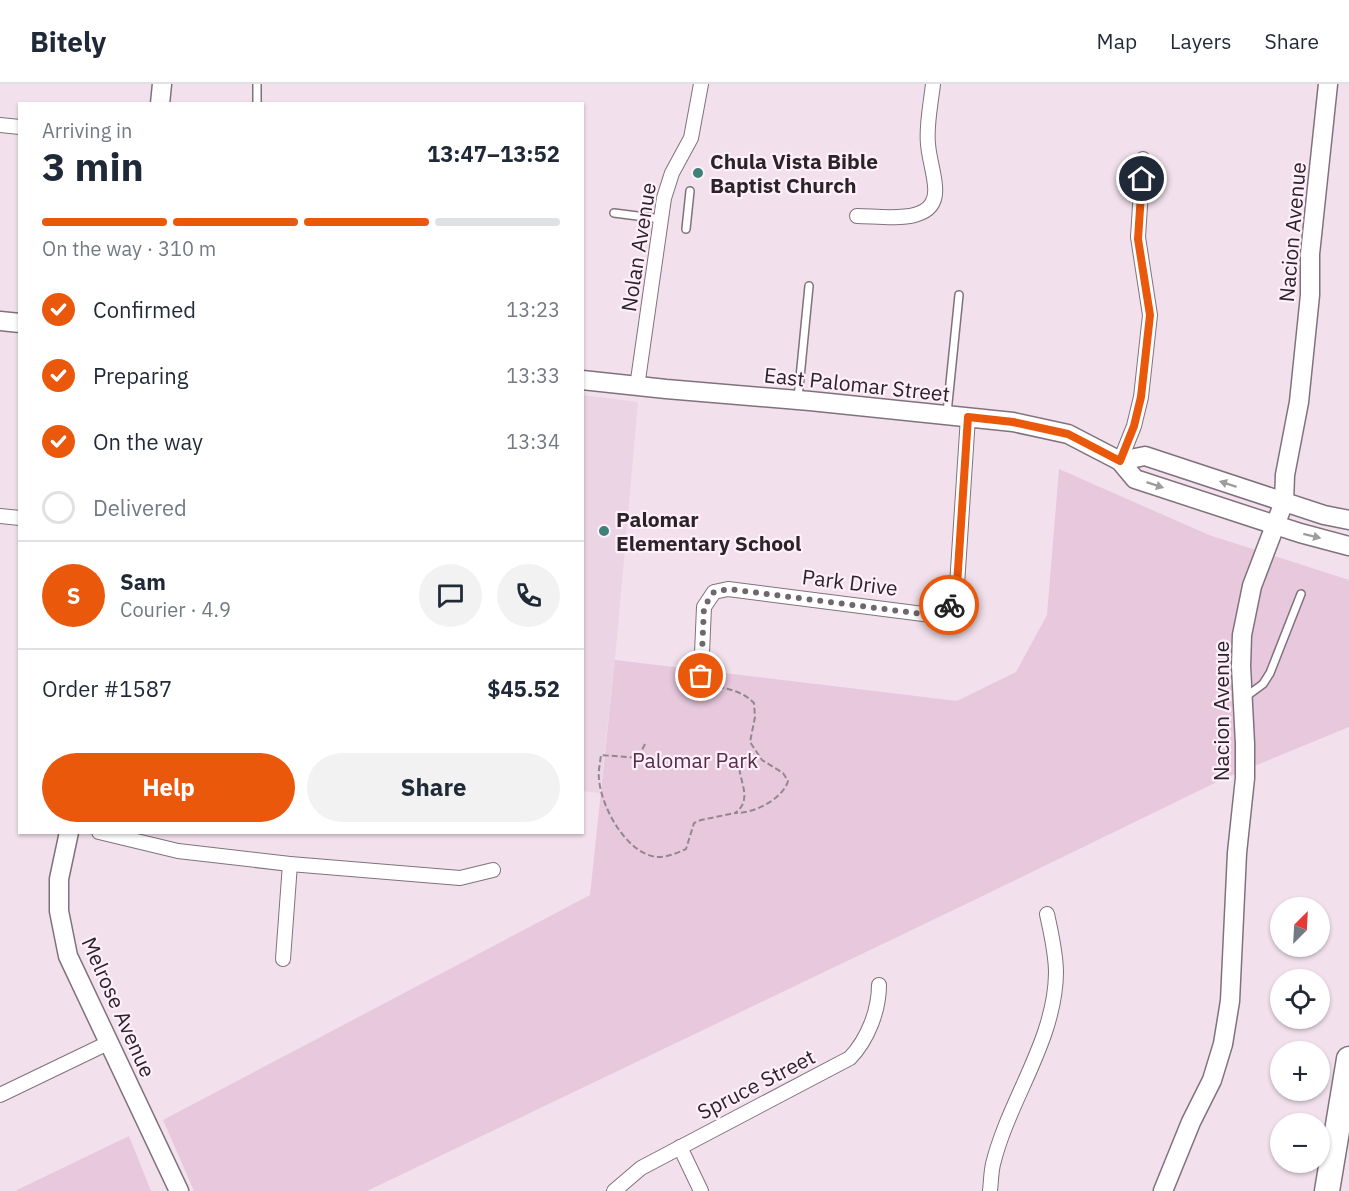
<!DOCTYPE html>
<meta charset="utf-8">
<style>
body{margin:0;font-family:"IBM Plex Sans",sans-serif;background:#f2f2f3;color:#1f2937;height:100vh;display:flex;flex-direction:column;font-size:22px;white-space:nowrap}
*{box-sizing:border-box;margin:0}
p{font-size:20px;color:#747a83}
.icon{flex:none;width:33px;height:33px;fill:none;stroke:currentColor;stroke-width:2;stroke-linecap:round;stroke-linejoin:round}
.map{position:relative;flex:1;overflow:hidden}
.sheet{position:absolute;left:18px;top:18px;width:566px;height:732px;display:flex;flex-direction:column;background:#fff;border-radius:0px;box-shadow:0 2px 4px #0004}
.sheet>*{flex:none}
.needle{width:39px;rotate:24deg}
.fabs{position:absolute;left:1270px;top:813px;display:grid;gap:12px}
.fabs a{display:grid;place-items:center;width:60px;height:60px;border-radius:50%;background:#fff;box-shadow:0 2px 4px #0004;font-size:30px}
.pin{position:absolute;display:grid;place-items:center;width:51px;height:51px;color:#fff;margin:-26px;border:3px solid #fff;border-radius:50%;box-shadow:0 2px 6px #0007}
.courier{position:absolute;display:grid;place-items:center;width:60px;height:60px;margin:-30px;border:4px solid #ea580c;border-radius:50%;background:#fff;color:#222;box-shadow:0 2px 8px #0007}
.overview em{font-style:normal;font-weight:700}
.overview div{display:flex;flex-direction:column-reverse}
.overview{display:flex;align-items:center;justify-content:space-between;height:102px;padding:0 24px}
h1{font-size:39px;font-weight:700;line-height:45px}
.bar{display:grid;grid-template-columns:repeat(4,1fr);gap:9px 6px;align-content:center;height:72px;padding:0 24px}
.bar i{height:8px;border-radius:4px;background:#e0e1e3}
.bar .selected{background:#ea580c}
.bar p{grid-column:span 4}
.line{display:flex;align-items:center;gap:15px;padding:0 24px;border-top:2px solid #e0e1e3}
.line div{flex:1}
.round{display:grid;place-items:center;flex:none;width:63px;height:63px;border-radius:32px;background:#f2f2f3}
ol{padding:0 24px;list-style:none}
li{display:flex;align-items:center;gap:18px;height:66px}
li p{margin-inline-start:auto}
li .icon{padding:6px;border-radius:50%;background:#ea580c;color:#fff;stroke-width:4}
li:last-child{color:#747a83}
li i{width:33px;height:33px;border:3px solid #e0e1e3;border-radius:50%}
.action{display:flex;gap:12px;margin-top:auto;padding:12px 24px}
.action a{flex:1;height:69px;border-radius:36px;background:#ea580c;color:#fff;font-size:24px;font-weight:700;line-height:69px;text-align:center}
.action a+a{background:#f2f2f3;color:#1f2937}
header{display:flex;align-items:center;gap:36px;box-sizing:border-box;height:84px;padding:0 30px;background:#fff;border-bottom:2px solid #e0e1e3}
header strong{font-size:28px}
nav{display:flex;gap:33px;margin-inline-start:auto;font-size:21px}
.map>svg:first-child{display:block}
</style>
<header>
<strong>Bitely</strong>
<nav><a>Map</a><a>Layers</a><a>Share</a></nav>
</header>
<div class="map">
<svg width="1349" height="1107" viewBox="0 0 1349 1107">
<rect width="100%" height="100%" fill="#f2e1ec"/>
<path fill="#ebd4e4" d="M582,311l56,7 -23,258 -15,133 -18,-2z"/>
<g fill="#e7c8dd">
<path d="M1059,385l150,66 140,45v147l-126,52 -259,126 -597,286h-173l-31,-71 427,-225 25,-235 342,41 59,-29 31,-57z"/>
<path d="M129,1052l22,55h-136z"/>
</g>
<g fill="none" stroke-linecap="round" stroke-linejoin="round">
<g stroke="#80727c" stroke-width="10">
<g id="lane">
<path d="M257,0v20"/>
<path d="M614,129l47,6"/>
<path d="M686,145l4,-38"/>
<path d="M798,314l11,-112"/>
<path d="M947,329l12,-118"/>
<path d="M1244,614l19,-14 7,-11 31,-79"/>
</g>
</g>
<g stroke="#80727c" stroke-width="16">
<g id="street">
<path d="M0,41l20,2"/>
<path d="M857,132c27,0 82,11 78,-30 -1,-14 -6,-28 -7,-42 -2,-19 3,-41 5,-60"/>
<path d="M637,303l27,-189 8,-25 19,-35 10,-54"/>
<path d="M1120,377l14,-35 7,-29 9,-82 -12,-78 5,-78"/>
<path d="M0,432l20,2"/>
<path d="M701,592l3,-69 10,-15 14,-3 203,26c18,-8 20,-11 26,-30l11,-168"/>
<path d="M99,748l79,19 112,13 170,14 33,-8"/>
<path d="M283,875l7,-95"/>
<path d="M0,1011l108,-52"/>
<path d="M680,1063l21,44"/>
<path d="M614,1107l27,-23 209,-110c18,-19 29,-48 29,-73"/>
<path d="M990,1107c1,-9 1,-18 3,-27 16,-65 62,-123 63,-191 0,-20 -5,-40 -9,-59"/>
</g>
</g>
<g stroke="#80727c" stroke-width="21">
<g id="secondary">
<path d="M160,20l2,-20"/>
<path d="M0,237l20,2"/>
<path d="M582,296l84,9 144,12 203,21 55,12 52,27 15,18 165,54 49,13"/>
<path d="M1120,377l25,-5 179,59 25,5"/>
<path d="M69,748l-10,47v32l9,45 111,235"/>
<path d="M1163,1107l28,-69 21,-42 11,-36 7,-43 7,-148 8,-75v-34l-4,-78 1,-31 10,-49 32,-84 1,-27 14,-73 11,-107v-41l18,-170"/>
</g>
</g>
<g stroke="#80727c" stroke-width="27">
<path id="highway" d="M1327,1107l22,-132"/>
</g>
<g stroke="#93878f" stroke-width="2" stroke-dasharray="6 3" stroke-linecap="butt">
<path d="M709,601c18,4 32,5 45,18l1,14 -5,25 12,18 21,13 5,8c-5,18 -35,33 -53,32 17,-12 6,-29 4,-46"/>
<path d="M645,660l-7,14 -37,-3c-1,8 -3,17 -2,24 2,28 28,76 59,78 10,0 19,-4 28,-8l8,-26 7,-3 34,-7"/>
</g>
<use href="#lane" stroke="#fff" stroke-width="7"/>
<use href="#street" stroke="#fff" stroke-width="14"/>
<use href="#secondary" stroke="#fff" stroke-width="18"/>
<use href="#highway" stroke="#fff" stroke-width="24"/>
</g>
<defs><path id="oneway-solid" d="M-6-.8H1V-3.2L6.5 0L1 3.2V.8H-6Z" transform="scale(1.5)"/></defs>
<g fill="#9f9c9e">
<use href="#oneway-solid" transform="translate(1228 400) rotate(-162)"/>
<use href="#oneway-solid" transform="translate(1155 401) rotate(18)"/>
<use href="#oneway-solid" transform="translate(1312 452) rotate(14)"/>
</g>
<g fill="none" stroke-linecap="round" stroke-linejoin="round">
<path stroke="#70666d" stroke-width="6" stroke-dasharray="0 10.8" d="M701,592l3,-69 10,-15 14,-3 203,26 14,-6 4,-4"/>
<path stroke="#ea580c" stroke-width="8" d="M949,521l8,-20 11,-168 45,5 55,12 52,27 14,-35 7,-29 9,-82 -12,-76 4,-60"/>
</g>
<g fill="#3d8278" stroke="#ffeffa" stroke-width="2">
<circle cx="698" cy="89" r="6"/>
<circle cx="604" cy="447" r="6"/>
</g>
<g text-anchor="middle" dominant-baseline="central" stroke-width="4.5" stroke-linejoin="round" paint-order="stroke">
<g font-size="21" font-weight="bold" fill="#2a2428" stroke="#ffeffa" text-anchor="start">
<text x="710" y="77">Chula Vista Bible<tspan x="710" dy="24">Baptist Church</tspan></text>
<text x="616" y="435">Palomar<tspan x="616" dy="24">Elementary School</tspan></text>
</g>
<g font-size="21" fill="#2a2428" stroke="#ffeffa">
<text transform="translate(1292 148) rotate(-85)">Nacion Avenue</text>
<text transform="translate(638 163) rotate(-81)">Nolan Avenue</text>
<text transform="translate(857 300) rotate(6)">East Palomar Street</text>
<text transform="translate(850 498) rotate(7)">Park Drive</text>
<text transform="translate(1221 627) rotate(-90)">Nacion Avenue</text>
<text transform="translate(119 923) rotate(66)">Melrose Avenue</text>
<text transform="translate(756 1000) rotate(-27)">Spruce Street</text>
</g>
<g font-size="21" fill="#552b4a" stroke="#ffeffa">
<text x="695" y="676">Palomar Park</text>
</g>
</g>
</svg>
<div class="fabs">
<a><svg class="needle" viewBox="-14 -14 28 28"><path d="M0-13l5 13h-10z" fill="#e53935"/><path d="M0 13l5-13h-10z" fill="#747a83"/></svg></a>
<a><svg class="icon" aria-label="locate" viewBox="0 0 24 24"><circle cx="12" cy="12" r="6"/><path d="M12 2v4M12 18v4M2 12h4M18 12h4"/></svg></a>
<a>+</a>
<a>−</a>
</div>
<div class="pin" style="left:701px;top:592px;background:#ea580c"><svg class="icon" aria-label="bag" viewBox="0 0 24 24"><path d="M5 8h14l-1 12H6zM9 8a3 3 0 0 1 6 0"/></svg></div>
<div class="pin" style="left:1142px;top:95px;background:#1f2937"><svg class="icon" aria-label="home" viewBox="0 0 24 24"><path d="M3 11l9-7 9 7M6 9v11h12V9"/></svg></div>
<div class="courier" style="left:949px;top:521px"><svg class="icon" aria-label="bike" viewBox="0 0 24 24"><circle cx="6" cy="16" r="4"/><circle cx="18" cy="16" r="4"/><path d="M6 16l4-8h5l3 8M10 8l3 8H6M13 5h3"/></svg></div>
<section class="sheet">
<div class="overview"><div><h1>3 min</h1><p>Arriving in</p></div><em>13:47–13:52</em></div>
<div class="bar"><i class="selected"></i><i class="selected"></i><i class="selected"></i><i></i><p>On the way · 310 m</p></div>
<ol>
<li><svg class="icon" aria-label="check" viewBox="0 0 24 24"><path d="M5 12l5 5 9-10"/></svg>Confirmed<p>13:23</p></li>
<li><svg class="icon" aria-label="check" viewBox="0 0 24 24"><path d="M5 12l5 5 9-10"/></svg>Preparing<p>13:33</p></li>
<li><svg class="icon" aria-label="check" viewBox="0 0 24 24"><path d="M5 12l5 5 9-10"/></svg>On the way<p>13:34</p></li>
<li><i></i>Delivered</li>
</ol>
<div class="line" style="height:108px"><b class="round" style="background:#ea580c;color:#fff">S</b><div><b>Sam</b><p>Courier · 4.9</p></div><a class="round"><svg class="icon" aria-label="chat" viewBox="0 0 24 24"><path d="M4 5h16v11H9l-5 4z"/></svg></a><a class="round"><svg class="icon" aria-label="phone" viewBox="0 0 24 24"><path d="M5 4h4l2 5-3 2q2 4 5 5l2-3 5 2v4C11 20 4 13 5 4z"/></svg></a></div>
<div class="line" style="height:78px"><div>Order #1587</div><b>$45.52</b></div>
<div class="action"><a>Help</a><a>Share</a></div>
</section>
</div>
